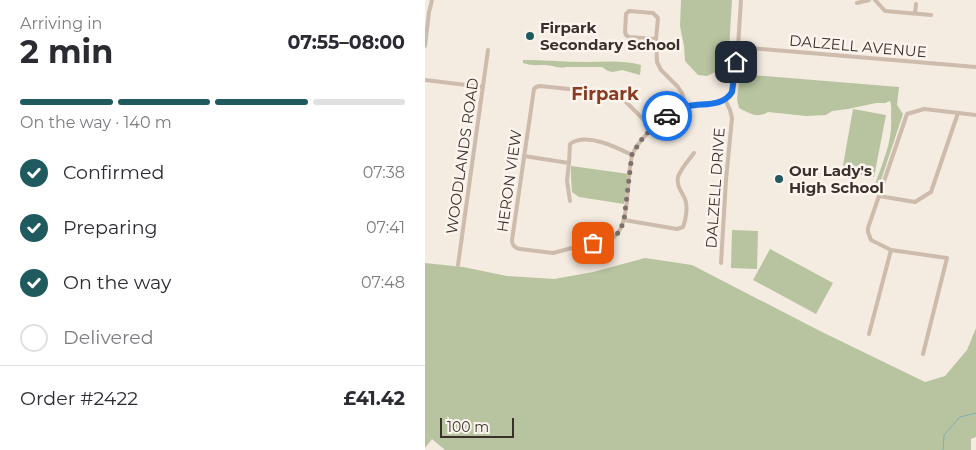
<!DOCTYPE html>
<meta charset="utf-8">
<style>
body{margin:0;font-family:Montserrat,sans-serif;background:#f2f2f3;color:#2b2b33;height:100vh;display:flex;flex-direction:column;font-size:19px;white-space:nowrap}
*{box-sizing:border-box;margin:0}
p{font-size:16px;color:#7c7c81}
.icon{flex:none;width:28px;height:28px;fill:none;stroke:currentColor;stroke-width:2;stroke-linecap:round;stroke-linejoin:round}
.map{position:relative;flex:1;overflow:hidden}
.sheet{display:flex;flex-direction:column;background:#fff;width:425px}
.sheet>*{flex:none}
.scale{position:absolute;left:15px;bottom:12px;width:74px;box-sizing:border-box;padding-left:5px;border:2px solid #3b302b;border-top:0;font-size:14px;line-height:18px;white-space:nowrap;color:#3b302b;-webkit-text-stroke:4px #fbf5ee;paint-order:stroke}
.pin{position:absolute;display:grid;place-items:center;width:42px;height:42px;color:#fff;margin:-21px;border-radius:10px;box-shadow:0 2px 8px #0006}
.courier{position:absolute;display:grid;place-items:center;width:50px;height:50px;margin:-25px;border:4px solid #1a73e8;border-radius:50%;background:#fff;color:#222;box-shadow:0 1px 6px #0007}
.overview em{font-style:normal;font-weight:700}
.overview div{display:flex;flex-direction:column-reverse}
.overview{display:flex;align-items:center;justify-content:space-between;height:85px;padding:0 20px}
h1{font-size:32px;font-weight:700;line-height:38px}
.bar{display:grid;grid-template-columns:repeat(4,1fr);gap:8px 5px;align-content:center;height:60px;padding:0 20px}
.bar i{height:6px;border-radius:4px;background:#e1e1e2}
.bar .current{background:#1f5a5e}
.bar p{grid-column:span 4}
.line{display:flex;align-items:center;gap:12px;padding:0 20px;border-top:1px solid #e1e1e2}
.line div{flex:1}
ol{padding:0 20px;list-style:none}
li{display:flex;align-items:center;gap:15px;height:55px}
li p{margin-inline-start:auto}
li .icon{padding:5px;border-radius:50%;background:#1f5a5e;color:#fff;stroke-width:4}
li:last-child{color:#7c7c81}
li i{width:28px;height:28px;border:2px solid #e1e1e2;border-radius:50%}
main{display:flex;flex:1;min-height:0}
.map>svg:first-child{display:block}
</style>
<main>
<section class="sheet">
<div class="overview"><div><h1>2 min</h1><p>Arriving in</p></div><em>07:55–08:00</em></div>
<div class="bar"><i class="current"></i><i class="current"></i><i class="current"></i><i></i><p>On the way · 140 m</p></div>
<ol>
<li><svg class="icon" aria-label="check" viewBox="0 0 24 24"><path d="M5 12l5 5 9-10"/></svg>Confirmed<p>07:38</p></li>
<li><svg class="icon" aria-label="check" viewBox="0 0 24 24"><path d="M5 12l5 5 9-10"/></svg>Preparing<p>07:41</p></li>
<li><svg class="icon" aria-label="check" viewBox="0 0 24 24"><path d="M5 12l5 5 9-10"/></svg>On the way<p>07:48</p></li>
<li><i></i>Delivered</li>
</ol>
<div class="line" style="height:65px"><div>Order #2422</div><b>£41.42</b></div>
</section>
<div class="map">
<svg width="551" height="450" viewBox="0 0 551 450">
<rect width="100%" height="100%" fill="#f4ebe1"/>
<g fill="#b8c4a0">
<path d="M256,0h51l-4,66 -21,10 -9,-1 -13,-14 -1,-15 -4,-20z"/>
<path d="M98,60c21,0 42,2 63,2 18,0 37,-2 55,3l-1,10 -18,-5 -9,2 -5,-1 -6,-4h-36c-8,2 -13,-2 -21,-2 -8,0 -14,1 -22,-2z"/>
<path d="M315,74l159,13 -2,18 6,9 -27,81 -1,-5v-6c8,-22 18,-44 16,-67 0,-6 1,-10 -1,-16l-5,2h-9l-28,6 -16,2 -6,4 -20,1 -38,-4c-11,7 -19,1 -29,-4l-2,-9z"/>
<path d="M428,109l33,6 -12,62 -32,-6z"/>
<path d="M146,166l58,8 -5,30 -45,-7 -7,-5 -1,-14z"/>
<path d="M307,230l26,1 -1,38 -26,-1z"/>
<path d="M345,249l63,34 -17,31 -63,-34z"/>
<path d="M220,258l47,7 128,66 105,51 20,-6 22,-26 9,-22v109l-5,2v11h-526l-13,-11 -7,9v-185l38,4 44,9 47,3 39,-7z"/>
</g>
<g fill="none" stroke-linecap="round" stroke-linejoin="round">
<path stroke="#7fb0b2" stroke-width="1" d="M518,450l1,-15 16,-18 16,-4"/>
<g stroke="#cdbbac" stroke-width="4">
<path d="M450,0l10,11 46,4"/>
<path d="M432,3l12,-3"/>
<path d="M490,13l1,-9"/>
<path d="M231,39l-27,-2 -3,-2 -1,-3 1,-18 3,-3 24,2 5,5 -2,21 1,23 4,8 17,17 4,6 4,13"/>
<path d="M0,46l4,-34 3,-12"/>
<path d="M313,47l238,20"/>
<path d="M0,80l58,7"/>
<path d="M227,128l-32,-32 -3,-2 -77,-8 -4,1 -2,2 -22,151c0,5 2,8 8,9l33,4 61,-16c17,-13 12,-60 18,-81 4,-14 26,-34 38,-42 9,-7 21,-9 32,-10 9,-1 15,-1 23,-5"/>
<path d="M99,156l45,7 1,-19c16,-12 46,3 62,11"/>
<path d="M144,163l-2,18 3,20"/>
<path d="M454,196l36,6 16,-10 27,-79"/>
<path d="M199,220l53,9 6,-2c3,-7 5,-20 2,-28 -3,-7 -9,-13 -7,-22 3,-9 11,-17 16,-24"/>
<path d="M296,263l5,-83 6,-62 -2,-8 -5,-11 5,-3 2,-4 6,-45 3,-47"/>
<path d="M33,265l30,-215"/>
<path d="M444,334l22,-84"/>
<path d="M498,354l24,-96 -56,-8 -20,-10 -3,-8v-4l39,-114 17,-5 52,6"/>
</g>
</g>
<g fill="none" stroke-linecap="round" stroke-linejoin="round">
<path stroke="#7c716b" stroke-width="5" stroke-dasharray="0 9" d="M168,243l21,-6 6,-6 4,-11 8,-66 10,-15 10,-11 15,-12"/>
<path stroke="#1a73e8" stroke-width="6" d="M242,116c6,-5 14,-9 22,-10 15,-3 34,1 43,-14l4,-30"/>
</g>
<g fill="#1f5a5e" stroke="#fbf5ee" stroke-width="2">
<circle cx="105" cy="36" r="5"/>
<circle cx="354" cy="179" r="5"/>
</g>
<g text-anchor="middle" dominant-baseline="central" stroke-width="5" stroke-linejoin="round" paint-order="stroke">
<g font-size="15" font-weight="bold" fill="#3b302b" stroke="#fbf5ee" text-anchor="start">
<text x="115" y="27">Firpark<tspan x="115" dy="17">Secondary School</tspan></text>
<text x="364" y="170">Our Lady's<tspan x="364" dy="17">High School</tspan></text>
</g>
<g font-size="15" fill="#3b302b" stroke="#fbf5ee">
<text transform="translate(433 46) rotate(5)">DALZELL AVENUE</text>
<text transform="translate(37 156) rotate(-82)">WOODLANDS ROAD</text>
<text transform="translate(84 181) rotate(-82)">HERON VIEW</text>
<text transform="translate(290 188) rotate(-86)">DALZELL DRIVE</text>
</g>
<g font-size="18" font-weight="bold" fill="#8c3b22" stroke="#fbf5ee">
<text x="180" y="94">Firpark</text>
</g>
</g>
</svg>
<div class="scale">100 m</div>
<div class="pin" style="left:168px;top:243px;background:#ea580c"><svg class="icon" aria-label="bag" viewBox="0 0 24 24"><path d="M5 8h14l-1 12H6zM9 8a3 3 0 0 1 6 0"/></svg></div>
<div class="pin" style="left:311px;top:62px;background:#1f2937"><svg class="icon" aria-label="home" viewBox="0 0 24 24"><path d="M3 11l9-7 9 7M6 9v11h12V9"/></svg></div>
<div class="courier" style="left:242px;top:116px"><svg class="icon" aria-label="car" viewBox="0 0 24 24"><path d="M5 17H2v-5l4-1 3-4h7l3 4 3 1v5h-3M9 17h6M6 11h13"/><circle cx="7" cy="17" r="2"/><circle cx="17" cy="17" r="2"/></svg></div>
</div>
</main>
